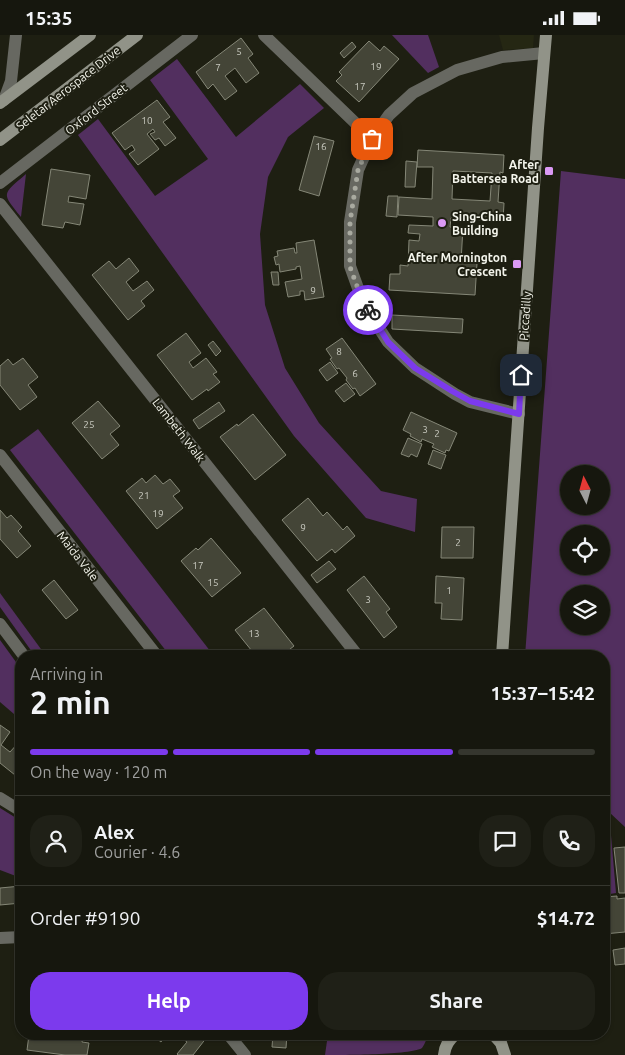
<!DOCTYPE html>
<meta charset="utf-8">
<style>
body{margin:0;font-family:Ubuntu,sans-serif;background:#1f2017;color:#f1f3f6;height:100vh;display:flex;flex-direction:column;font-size:19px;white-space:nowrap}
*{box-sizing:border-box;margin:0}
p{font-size:16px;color:#9e9f9e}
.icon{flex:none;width:28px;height:28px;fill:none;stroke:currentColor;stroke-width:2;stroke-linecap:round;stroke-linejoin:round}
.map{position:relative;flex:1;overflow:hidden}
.panel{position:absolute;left:15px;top:615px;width:595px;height:390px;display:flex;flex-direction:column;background:#16170e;border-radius:20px;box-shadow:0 1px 4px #0004,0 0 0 1px #35362e}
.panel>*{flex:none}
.needle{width:32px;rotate:354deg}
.tools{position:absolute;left:560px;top:430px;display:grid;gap:10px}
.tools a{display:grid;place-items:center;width:50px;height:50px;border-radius:50%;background:#16170e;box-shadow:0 1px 4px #0004,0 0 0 1px #35362e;font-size:25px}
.pin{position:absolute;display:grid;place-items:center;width:42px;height:42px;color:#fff;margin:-21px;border-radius:10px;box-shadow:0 2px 8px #0006}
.courier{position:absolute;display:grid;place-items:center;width:50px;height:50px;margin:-25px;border:4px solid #7c3aed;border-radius:50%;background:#fff;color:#222;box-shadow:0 1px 6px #0007}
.overview em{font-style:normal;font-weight:700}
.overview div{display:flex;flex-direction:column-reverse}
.overview{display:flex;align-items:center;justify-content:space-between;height:85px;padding:0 15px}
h1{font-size:32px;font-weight:700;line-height:38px}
.bar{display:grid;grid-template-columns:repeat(4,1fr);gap:8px 5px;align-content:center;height:60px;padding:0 15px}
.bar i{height:6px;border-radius:4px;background:#35362e}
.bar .current{background:#7c3aed}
.bar p{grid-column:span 4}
.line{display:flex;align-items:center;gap:12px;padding:0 15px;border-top:1px solid #35362e}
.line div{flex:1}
.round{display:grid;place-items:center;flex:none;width:52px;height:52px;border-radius:20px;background:#1f2017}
.primary-button{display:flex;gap:10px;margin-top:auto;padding:10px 15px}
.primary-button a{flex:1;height:58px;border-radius:20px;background:#7c3aed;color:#fff;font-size:20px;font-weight:700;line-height:58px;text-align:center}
.primary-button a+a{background:#1f2017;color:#f1f3f6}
.status{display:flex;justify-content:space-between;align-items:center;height:35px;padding:0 25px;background:#16170e;direction:ltr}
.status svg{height:14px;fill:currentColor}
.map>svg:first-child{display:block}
</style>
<div class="status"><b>15:35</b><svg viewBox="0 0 49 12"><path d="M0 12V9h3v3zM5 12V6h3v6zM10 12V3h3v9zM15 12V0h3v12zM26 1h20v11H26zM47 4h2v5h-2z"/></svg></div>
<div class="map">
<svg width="625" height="1020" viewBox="0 0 625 1020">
<rect width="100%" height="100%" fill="#1e1f12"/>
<path fill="#252713" d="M499,0h35l-1,13 -30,2z"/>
<g fill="#522f5f" fill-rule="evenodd">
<path d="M392,0h36l11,32 -11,6z"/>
<path d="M177,24l59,78 64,-53 24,24 -36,29 -20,40 -8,57 5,71 20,63 34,55 62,68 36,8 -2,33 -49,-14 -72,-82 -216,-301 20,-16 57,77 53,-37 -58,-79z"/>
<path d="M561,136l64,8v648l-16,-15 7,81 -12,2v-239h-79zM569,439h32v32h-32zM569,499h32v32h-32zM569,559h32v32h-32z"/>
<path d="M26,139l-5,43c-20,-25 -19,-22 5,-43z"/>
<path d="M38,394l176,227h-44l-160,-206z"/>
<path d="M0,558l46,63h-11l-35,-49z"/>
<path d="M0,605l21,29v51l-21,-18z"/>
<path d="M0,773l21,13v57l-21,-8z"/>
<path d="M328,999h100c-1,4 -3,10 -6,14 -11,7 -80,7 -97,7z"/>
</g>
<g fill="#444537" stroke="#858777" fill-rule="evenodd">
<path d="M241,3l12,16 -5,4 11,15 -13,10 -11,-15 -10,8 12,15 -12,9 -12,-16 -5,5 -12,-17z"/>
<path d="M369,6l11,10 4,-5 15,13 -40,43 -23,-21 6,-6 -3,-3z"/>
<path d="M352,7l4,5 -12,11 -4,-5z"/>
<path d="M157,65l13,17 -7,5 13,16 -11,8 -6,-8 -4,2 -5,-6 5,-2 -2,-3 -6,5 12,15 -21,16 -9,-11 6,-4 -3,-5 -7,5 -13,-17z"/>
<path d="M314,101l20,5 -15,55 -20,-6z"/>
<path d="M418,115l86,5 -1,18 -3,-1 -2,30 6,1 -1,18 -52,-3 -1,9h13l-2,35 16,1 -2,32 -86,-5 1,-16h10v-9l8,1 1,-26 10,1 1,-7 -12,-1 1,-8 24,1v-9l-35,-2 1,-18 33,2 1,-32h-16zM453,136l39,2 -2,28 -38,-2z"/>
<path d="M406,126l11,1 -2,25h-10z"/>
<path d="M51,134l39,6 -4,24 -17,-3 -1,6 16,2 -4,21 -15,-3 -2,6 -21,-3z"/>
<path d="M388,161h10l-1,21 -11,-1z"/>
<path d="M314,205l10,57 -19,3 -1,-9h-4v4l-12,2 -3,-15 17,-3 -2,-13 -4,1v2l-16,3 -1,-8 -3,1 -2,-8 4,-1 -1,-5 17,-3 1,5h2l-1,-10z"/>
<path d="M129,223l10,13 -13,11 7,9 14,-10 7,9 -13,11 4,5 -17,14 -36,-45 17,-14 7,8z"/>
<path d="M271,237h7l1,13h-6z"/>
<path d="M392,280l71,4 -1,14 -70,-4z"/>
<path d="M186,298l15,20 -12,9 4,6 13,-10 11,14 -4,2 7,8 -12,9 -1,-2 -15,11 -35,-45z"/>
<path d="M342,303l34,46 -16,12 -5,-8 -2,1 -7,-9 1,-2 -8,-10 -2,1 -7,-10 2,-1 -6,-9z"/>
<path d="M213,306l8,10 -5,5 -8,-11z"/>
<path d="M23,323l15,19 -10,8 9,12 -17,13 -20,-25v-19l8,-7 5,6z"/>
<path d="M330,327l8,11 -11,8 -8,-11z"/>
<path d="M346,348l9,11 -11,8 -9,-11z"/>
<path d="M98,366l22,25 -10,8 9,11 -17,14 -30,-36z"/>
<path d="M219,367l6,9 -26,18 -6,-9z"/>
<path d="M411,377l46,21 -8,18 -3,-1 -1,3 -13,-6 2,-3 -12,-5 -1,3 -11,-6 1,-2 -8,-4z"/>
<path d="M253,379l33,41 -31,25 -35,-43 17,-13 1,2z"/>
<path d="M408,403l14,6 -5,13 -6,-3 -2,3 -8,-3z"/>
<path d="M433,415l13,5 -5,14 -13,-5z"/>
<path d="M155,440l8,9 7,-5 10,12 -7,5 10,12 -26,21 -31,-38 16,-13 4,5z"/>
<path d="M308,463l15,18 4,-4 16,18 4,-4 8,10 -20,17 -3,-4 -15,12 -35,-41z"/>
<path d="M0,475l7,8 4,-3 11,12 -4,4 13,15 -14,12 -17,-19z"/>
<path d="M442,492h32l-1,31h-32z"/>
<path d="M211,503l30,35 -29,24 -31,-36 15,-13 2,2z"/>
<path d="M329,526l7,8 -19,14 -6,-8z"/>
<path d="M364,541l26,33 -4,3 11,15 -13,11 -37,-48z"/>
<path d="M436,541l28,2 -2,42 -21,-1 1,-16h-7z"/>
<path d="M54,545l24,30 -12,9 -24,-29z"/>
<path d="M264,573l30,38 -13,10h-25l-21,-26z"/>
<path d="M0,690l10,7 -9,13 9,7 9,-10 2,2v14l-1,2 1,1v6l-6,8 -15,-12z"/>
<path d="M625,812v46h-6l-5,-45z"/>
<path d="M21,851v17l-21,2v-17z"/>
<path d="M617,861v3l8,-1v34l-21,2v-37z"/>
<path d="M625,913v16l-10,1 -2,-15z"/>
<path d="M21,928v37l-1,-1v-4h-5v-15h5z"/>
<path d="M34,999h49l-1,8 7,1 -2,12h-22l-38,-5 2,-15 5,1z"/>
<path d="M151,999h16l-6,8z"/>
<path d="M177,999h27l3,3 -14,18h-15l-1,-1 10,-12z"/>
<path d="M273,999h14l-1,14 -14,-1z"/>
</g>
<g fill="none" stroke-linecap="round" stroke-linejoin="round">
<g stroke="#676861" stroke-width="12">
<path d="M264,0l108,104"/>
<path d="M4,65l7,-19 5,-46"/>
<path d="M0,148l192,-148"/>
<path d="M0,169l358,452"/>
<path d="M519,379l-49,-12 -15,-8 -40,-26 -27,-26 -24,-37 -14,-39v-44l8,-52 14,-31 17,-24 24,-22 44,-23 45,-13 42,-4"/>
<path d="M0,420l157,201"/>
<path d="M0,589l24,32"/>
<path d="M0,763l21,13"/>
<path d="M0,903l21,-1"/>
<path d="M228,999l17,21"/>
</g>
<g stroke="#919388" stroke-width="12">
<path d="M0,68l90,-68"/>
<path d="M0,105l137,-105"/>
<path d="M502,621l36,-528 8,-93"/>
<path d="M493,999l8,9 4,12"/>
<path d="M444,1020c1,-9 5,-16 12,-21"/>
</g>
</g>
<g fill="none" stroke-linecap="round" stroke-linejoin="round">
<path stroke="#a9aaa0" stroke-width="5" stroke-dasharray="0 9" d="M368,275l-4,-5 -14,-38v-45l8,-52 14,-31"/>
<path stroke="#7c3aed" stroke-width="6" d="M368,275l20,32 27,26 37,23 18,10 49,13 2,-39"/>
</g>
<g fill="#db99f5" stroke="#1e1f12" stroke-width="2">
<rect x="544" y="131" width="10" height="10" rx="2.5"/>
<circle cx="442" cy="188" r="5"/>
<rect x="512" y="224" width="10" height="10" rx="2.5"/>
</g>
<g text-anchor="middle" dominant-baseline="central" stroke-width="4" stroke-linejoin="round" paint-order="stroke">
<g font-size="10" fill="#c8c9bf">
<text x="239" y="16">5</text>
<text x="376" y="31">19</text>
<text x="218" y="32">7</text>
<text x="360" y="51">17</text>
<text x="147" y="85">10</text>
<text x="321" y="111">16</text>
<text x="313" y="255">9</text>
<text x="339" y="316">8</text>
<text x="355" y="338">6</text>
<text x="89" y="389">25</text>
<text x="425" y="394">3</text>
<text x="437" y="398">2</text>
<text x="144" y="460">21</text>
<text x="158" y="478">19</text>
<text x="303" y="492">9</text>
<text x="458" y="507">2</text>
<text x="198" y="530">17</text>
<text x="213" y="547">15</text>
<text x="449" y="555">1</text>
<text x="368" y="564">3</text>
<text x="254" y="598">13</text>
</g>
<g font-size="12" fill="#f4f5ec" stroke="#1e1f12">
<text transform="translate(68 53) rotate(-38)">Seletar Aerospace Drive</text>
<text transform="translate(96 74) rotate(-38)">Oxford Street</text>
<text transform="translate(525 281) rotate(-86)">Piccadilly</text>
<text transform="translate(179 395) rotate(52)">Lambeth Walk</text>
<text transform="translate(78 521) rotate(52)">Maida Vale</text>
</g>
<g font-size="12" font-weight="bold" fill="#f4f5ec" stroke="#1e1f12" text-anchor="end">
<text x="539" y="129">After<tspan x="539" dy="14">Battersea Road</tspan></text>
<text x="452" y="181" text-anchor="start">Sing-China<tspan x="452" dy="14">Building</tspan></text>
<text x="507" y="222">After Mornington<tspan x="507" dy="14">Crescent</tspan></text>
</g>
</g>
</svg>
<div class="tools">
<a><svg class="needle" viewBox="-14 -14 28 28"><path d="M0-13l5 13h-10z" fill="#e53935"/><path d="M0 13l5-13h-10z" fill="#9e9f9e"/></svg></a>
<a><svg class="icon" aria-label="locate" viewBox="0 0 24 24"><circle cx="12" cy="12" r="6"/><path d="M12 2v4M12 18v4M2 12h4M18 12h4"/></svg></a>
<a><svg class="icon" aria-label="layers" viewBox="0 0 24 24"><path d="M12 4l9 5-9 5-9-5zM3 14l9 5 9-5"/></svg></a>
</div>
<div class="pin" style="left:372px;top:104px;background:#ea580c"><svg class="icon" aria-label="bag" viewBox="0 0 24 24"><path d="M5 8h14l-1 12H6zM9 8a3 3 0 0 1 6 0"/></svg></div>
<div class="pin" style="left:521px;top:340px;background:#1f2937"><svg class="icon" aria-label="home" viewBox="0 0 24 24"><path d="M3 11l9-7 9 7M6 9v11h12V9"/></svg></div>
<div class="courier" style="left:368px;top:275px"><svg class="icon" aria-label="bike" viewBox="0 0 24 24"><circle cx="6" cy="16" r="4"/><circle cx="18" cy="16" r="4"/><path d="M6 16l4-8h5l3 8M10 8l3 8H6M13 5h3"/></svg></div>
<section class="panel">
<div class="overview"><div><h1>2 min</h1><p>Arriving in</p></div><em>15:37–15:42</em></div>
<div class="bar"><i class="current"></i><i class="current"></i><i class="current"></i><i></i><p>On the way · 120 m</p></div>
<div class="line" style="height:90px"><a class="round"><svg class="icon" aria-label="person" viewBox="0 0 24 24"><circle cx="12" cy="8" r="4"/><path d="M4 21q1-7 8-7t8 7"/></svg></a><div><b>Alex</b><p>Courier · 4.6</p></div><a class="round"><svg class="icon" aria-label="chat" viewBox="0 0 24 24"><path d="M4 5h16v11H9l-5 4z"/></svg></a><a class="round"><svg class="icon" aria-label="phone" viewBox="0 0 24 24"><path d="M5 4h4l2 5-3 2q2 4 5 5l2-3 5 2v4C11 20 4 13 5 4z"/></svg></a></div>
<div class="line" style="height:65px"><div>Order #9190</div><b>$14.72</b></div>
<div class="primary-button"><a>Help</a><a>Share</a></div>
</section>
</div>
